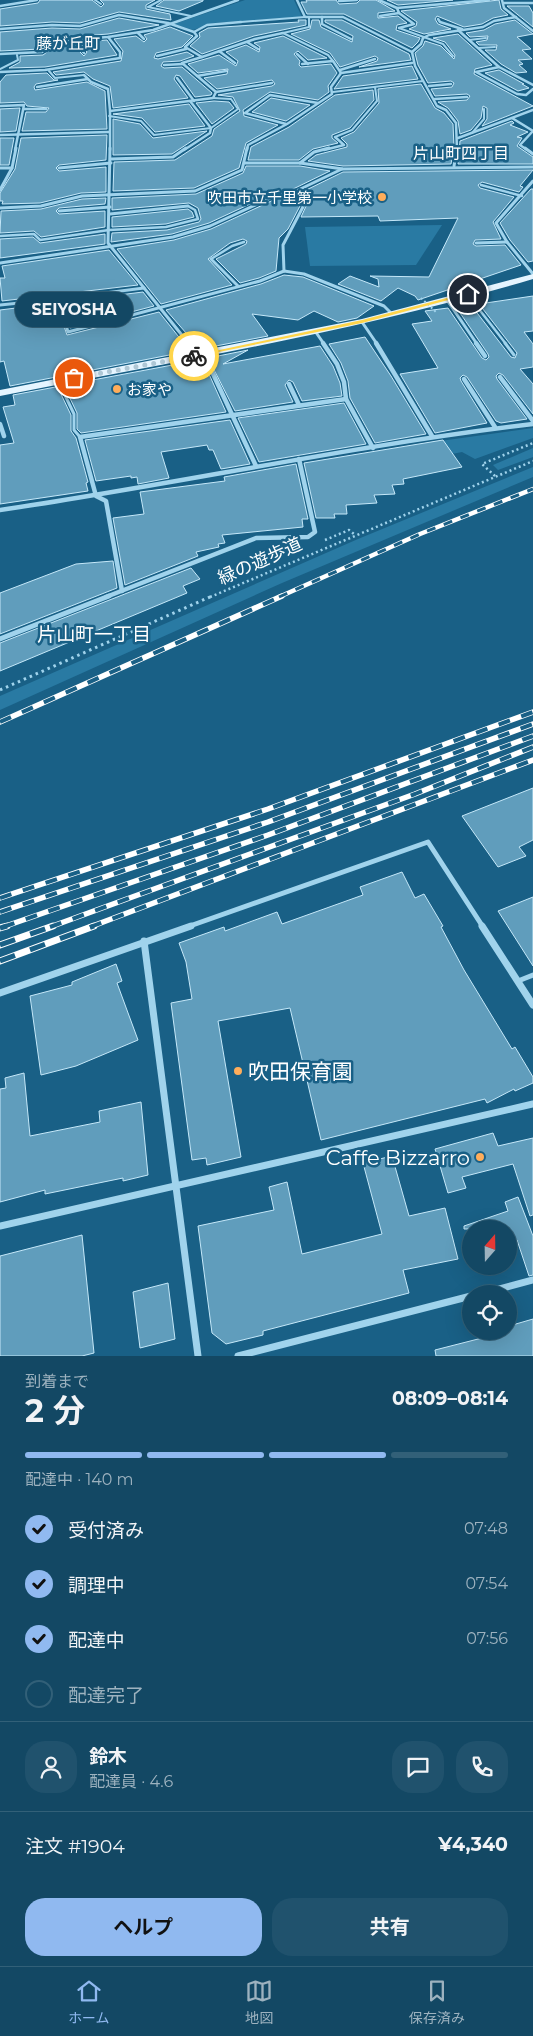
<!DOCTYPE html>
<html lang="ja">
<meta charset="utf-8">
<style>
body{margin:0;font-family:Montserrat,"Noto Sans JP",sans-serif;background:#20526d;color:#f1f3f6;height:100vh;display:flex;flex-direction:column;font-size:19px;white-space:nowrap}
*{box-sizing:border-box;margin:0}
p{font-size:16px;color:#9db2bf}
.icon{flex:none;width:28px;height:28px;fill:none;stroke:currentColor;stroke-width:2;stroke-linecap:round;stroke-linejoin:round}
.map{position:relative;height:1356px;overflow:hidden}
.sheet{display:flex;flex-direction:column;background:#134864;flex:1}
.sheet>*{flex:none}
.needle{width:32px;rotate:20deg}
.tools{position:absolute;left:462px;top:1220px;display:grid;gap:10px}
.tools a{display:grid;place-items:center;width:55px;height:55px;border-radius:50%;background:#134864;box-shadow:0 5px 20px #0002,0 0 0 1px #326078;font-size:25px}
.pin{position:absolute;display:grid;place-items:center;width:42px;height:42px;color:#fff;margin:-21px;border:2px solid #fff;border-radius:50%;box-shadow:0 1px 5px #0007}
.courier{position:absolute;display:grid;place-items:center;width:50px;height:50px;margin:-25px;border:4px solid #ffd54a;border-radius:50%;background:#fff;color:#222;box-shadow:0 1px 6px #0007}
.bubble{position:absolute;height:35px;border-radius:18px;background:#134864;box-shadow:0 5px 20px #0002,0 0 0 1px #326078;font-size:16px;font-weight:700;line-height:35px;text-align:center}
.head em{font-style:normal;font-weight:700}
.head div{display:flex;flex-direction:column-reverse}
.head{display:flex;align-items:center;justify-content:space-between;height:85px;padding:0 25px}
h1{font-size:32px;font-weight:700;line-height:38px}
.bar{display:grid;grid-template-columns:repeat(4,1fr);gap:8px 5px;align-content:center;height:60px;padding:0 25px}
.bar i{height:6px;border-radius:4px;background:#326078}
.bar .on{background:#90b9f0}
.bar p{grid-column:span 4}
.line{display:flex;align-items:center;gap:12px;padding:0 25px;border-top:1px solid #326078}
.line div{flex:1}
.round{display:grid;place-items:center;flex:none;width:52px;height:52px;border-radius:20px;background:#20526d}
ol{padding:0 25px;list-style:none}
li{display:flex;align-items:center;gap:15px;height:55px}
li p{margin-inline-start:auto}
li .icon{padding:5px;border-radius:50%;background:#90b9f0;color:#111;stroke-width:4}
li:last-child{color:#9db2bf}
li i{width:28px;height:28px;border:2px solid #326078;border-radius:50%}
.action{display:flex;gap:10px;margin-top:auto;padding:10px 25px}
.action a{flex:1;height:58px;border-radius:20px;background:#90b9f0;color:#111;font-size:20px;font-weight:700;line-height:58px;text-align:center}
.action a+a{background:#20526d;color:#f1f3f6}
.tabs{display:flex;justify-content:space-around;align-items:center;height:70px;border-top:1px solid #326078;background:#134864;font-size:14px;color:#9db2bf}
.tabs a{display:grid;justify-items:center;gap:2px}
.tabs .on{color:#90b9f0}
.map>svg:first-child{display:block}
</style>
<div class="map">
<svg width="533" height="1356" viewBox="0 0 533 1356">
<rect width="100%" height="100%" fill="#196086"/>
<g fill="#297aa3">
<path d="M245,0h49l8,17 -88,6 -21,7 -19,-6z"/>
<path d="M442,225l-26,40 -106,1 -5,-39z"/>
<path d="M533,428v10l-58,21 -13,-7 -10,2 -26,-11z"/>
<path d="M533,448v9l-35,13 -5,-5z"/>
<path d="M533,467v10l-251,106 -282,127v-14l358,-157z"/>
</g>
<g fill="#609dbc" stroke="#c5e8f9">
<path d="M40,0h52l9,7 3,-3 -4,-4h55l-9,5v4l24,5 1,6 -52,-8 -39,11 -28,-1 -52,4v-17l38,-6z"/>
<path d="M164,0h39v1l-24,10 -23,-5z"/>
<path d="M306,0h30l3,4 18,-1 3,-3h16l19,11 -17,2v5l20,-2 9,7 -10,2 -1,5 24,8 -2,4 -6,6 -68,-34h-37l-6,-12h6z"/>
<path d="M387,0h66l-55,5z"/>
<path d="M499,0l2,9 7,6 -15,3 -11,6 -18,3 -27,-11 -2,3 3,5 13,5 -27,5 -15,-5 7,-3 1,-4 -16,-11z"/>
<path d="M507,6h22l4,7v14z"/>
<path d="M119,18l40,7 -51,9 -51,4 -16,11 -41,2v-19l52,-4 28,1z"/>
<path d="M298,20h8v5l-52,11 -52,18 -12,-8 10,-9 -1,-4 9,-5 91,-6z"/>
<path d="M312,20h7l2,7 31,15 1,-6 -28,-14v-2h17l67,34 2,6 -52,7 18,-6 1,-3 -3,-2 -35,11 -10,-14 -39,-19 19,-5z"/>
<path d="M515,20l18,14 -16,3 14,12 -9,1 10,9 -14,1 5,4 -4,1 8,7 -11,1 -15,-9 -16,-14h11l1,-5h-18l-3,-3 11,-2 1,-4 -18,1 -4,-4 18,-3 11,-6z"/>
<path d="M170,27l23,9 -11,11 -26,6 -2,5 4,1 29,-7 7,4 -14,5 -17,1 -2,4 3,2 18,-1 30,26 -1,2 -16,2 -15,-21 -4,-1 -2,4 14,19 -75,10 -3,-22 -17,-7 -9,-7 -28,3 -3,-3 68,-11 2,-10 -9,-12 22,-3 8,6 3,-3 -3,-4z"/>
<path d="M458,34l34,31 -17,4 -1,5 59,32 -51,20 5,-7v-11l-4,-2 -2,12 -10,12 -11,4 -2,-13 -10,-13 -10,-6 29,-2 3,-4 -3,-2 -32,2 -4,-7 21,-2 2,-4 -3,-2 -23,2 -10,-18 -3,-12 8,-7 2,-5 16,5 13,13 1,-4 -10,-13 -12,-4z"/>
<path d="M283,36l44,22 -19,2 -10,-9 -4,3 6,7 -1,4 2,2 30,-3 6,9 -9,13 1,6 -11,8 -48,-8 -27,18 1,6 34,9 -32,18 -7,25 -45,20 -81,3 1,-29 61,-2 37,-24 2,-7 26,-18 -7,-14 -15,-2 54,-9 3,-2 -3,-4 -55,9 -13,-11 23,-4 1,-5 -30,4 -10,-9 31,-9 17,11 2,-5 -12,-9 20,-7 13,7 1,-5 -6,-4z"/>
<path d="M107,40l10,15 -72,12 -36,1 11,-6v-6l23,-1 15,-11 13,-1 13,13 3,-4 -8,-10z"/>
<path d="M412,66l6,13 -84,10 9,-13z"/>
<path d="M499,70l25,14h-2l7,4 -11,3 -33,-18z"/>
<path d="M47,73l7,7h4l-22,4 -2,3 1,3 52,-8 18,9 2,38 -85,2 4,-19h20l3,-4 -22,-2 -3,-4 -24,1v-21l6,-7z"/>
<path d="M421,84l14,24 9,5 9,11 1,23 -3,17 -108,2 -35,-5 8,-6 31,-8v-3l-6,-6 13,-6 25,-29 -1,-14z"/>
<path d="M373,90l1,10 -24,28 -18,7v3l6,5 -25,6 -14,11h-51l3,-13 38,-20 46,-32z"/>
<path d="M271,98l39,7 -24,16 -34,-9z"/>
<path d="M214,101l15,1 5,6 -22,16 -16,-21z"/>
<path d="M189,104l16,22 -50,6 -13,-14 -29,-4z"/>
<path d="M20,108l-4,23 -16,1v-23z"/>
<path d="M113,119l27,5 13,14 54,-7 -35,23 -59,1z"/>
<path d="M512,121l2,2 -4,2 18,7 -11,5 5,1 -5,8 16,11v7h-75l2,-23z"/>
<path d="M107,135l-1,25 -47,5 -3,3 3,3 47,-4v25l-25,1 -41,10 -38,1 1,-3h-3v-8l15,-24 6,-31z"/>
<path d="M0,138h14l-5,27h-9z"/>
<path d="M246,166h54l30,5 -41,20h-11l-69,32 -37,11 -61,8 1,-9 55,-3 32,-8 2,-3 -3,-11 -9,-5 -77,7v-12l84,-4 47,-21z"/>
<path d="M533,170l-13,16 3,1 -4,5 -37,-10 -4,3 2,3 34,9 -21,25 8,17 -26,1 -2,4 3,2 29,-1 16,20 -103,35 -3,-4 -17,-8 -17,13 -43,-17 12,-8 29,11 -1,-8 -8,-3 59,1 29,-59 -78,3 -2,-5 -77,1 6,-13 -11,-9 47,-23z"/>
<path d="M531,189h2v72l-5,1 -18,-22 -10,-17z"/>
<path d="M280,197h9l11,9 -12,23 -9,9 -3,33 -17,7 -19,5 -24,-24 30,-15 1,-3 -4,-2 -13,4 -22,16 24,26 -71,19 -44,-55 57,-9 37,-11z"/>
<path d="M106,198l-1,6 -46,4 -3,3 3,3 46,-3v16l-64,10 -7,-6 -34,2 1,-22 40,-2 41,-10z"/>
<path d="M188,209l4,3 2,5 -28,7 -54,3v-10z"/>
<path d="M105,234v10l-105,14v-19l33,-2 7,6z"/>
<path d="M109,250l29,35 -136,16 -2,-23h5l-3,-12z"/>
<path d="M284,275l19,2 71,29 -17,12 -19,4 -24,-11 -16,9 -46,-6 16,22 -68,13 -34,-39 95,-26z"/>
<path d="M143,292l11,14 -84,22 -8,-26z"/>
<path d="M533,296v35l-9,1 9,12v23l-13,2 13,15v30l-30,-39 -4,-2 -3,3 1,3 30,40 -26,4 -5,-2 -29,-44 -4,-2 -3,3 1,3 26,42 -52,10 -35,-59 38,-6 -26,-44 20,-3 -7,-10 23,-3 34,50 4,2 3,-3 -1,-3 -32,-47 15,-2 40,52 4,1 2,-5 -38,-49z"/>
<path d="M56,303l11,32 92,-23 31,39 -180,35 -6,-25 -4,1v-52z"/>
<path d="M365,337l26,39 35,58 -51,9 -25,-45 -2,-17 -7,-18 -12,-19z"/>
<path d="M320,346l13,20 7,17 2,13 -40,5 -9,-19 -4,-2 -4,5 8,17 -58,9 -27,-53 40,-8 -25,14z"/>
<path d="M199,360l6,5 21,47 -145,21 -4,-4v-16l-11,-23 -4,-2 -2,4 11,23v16l5,7 12,44 -2,1 2,8 -88,13v-59l14,-2 -11,-36 12,-2 -2,-10z"/>
<path d="M344,403l22,41 -107,18 -21,-44z"/>
<path d="M230,420l20,44 -29,5 -8,-19h-4l-2,-5 -46,7 8,26 -31,6 -1,-7 -6,1v-2l-35,5 -11,-41z"/>
<path d="M443,440l19,27 -59,12 1,5 -12,1 3,9 -21,1 3,8 -31,2 1,9h-13l1,4h-19l-12,-55z"/>
<path d="M296,464l12,55h-6l1,8 -81,8 3,8 -7,1 1,3 -23,5 2,4 -73,29 -12,-67 31,-4 -4,-22 85,-11 -1,-4z"/>
<path d="M113,561l4,27 -117,46v-41l76,-29z"/>
<path d="M191,568l9,11 -17,7 4,7 -187,78v-28z"/>
<path d="M533,788v52l-14,7 7,9 -28,11 -36,-51z"/>
<path d="M402,872l13,26 9,-4 19,32 -2,1 23,43 48,79 3,-2 18,30v6l-18,8 -1,-2 -27,14 -2,-4 -164,41 -31,-132 -72,13 23,136 -34,8 -1,-7 -14,2 -21,-157 21,-4 -6,-37 -7,-19 45,-16 1,4 52,-19 5,12 81,-29 -3,-8z"/>
<path d="M533,897v69l-35,-55z"/>
<path d="M116,964l6,17 -5,2 21,57 -62,26 -35,9 -11,-79 42,-11v-3z"/>
<path d="M24,1073l6,63 70,-14 -1,-11 42,-9 7,73 -25,6v-3l-78,16v-4l-45,12v-113l6,-1 -1,-10z"/>
<path d="M493,1133l5,13 35,-8v77l-3,1 -17,-52 -51,13 4,11 -18,5 -13,-44z"/>
<path d="M392,1156l17,60 36,-8 13,51 -55,11 6,23 -146,38v4l-37,9 -14,-11 -14,-107 76,-16 -5,-23 18,-5 15,72 80,-20 -19,-71z"/>
<path d="M518,1197l15,39v39l-4,1 -12,-36 -8,3v-14h-45v-3l44,-15 -3,-9z"/>
<path d="M82,1235l12,118 -12,3h-82v-100z"/>
<path d="M168,1283l7,56 -35,9 -7,-56z"/>
<path d="M533,1319v37h-97l-1,-6 47,-12 -2,-7h29v-5z"/>
</g>
<g fill="none" stroke-linecap="round" stroke-linejoin="round">
<g stroke="#a0d3ec" stroke-width="2.5" stroke-dasharray="2 3" stroke-linecap="butt">
<path d="M495,476l-13,-12 51,-21"/>
<path d="M325,540l24,-10 5,4"/>
<path d="M210,597l323,-136"/>
</g>
<path stroke="#a0d3ec" stroke-width="3" stroke-dasharray="2.5 4" stroke-linecap="butt" d="M0,690l212,-94"/>
<g stroke="#a0d3ec" stroke-width="2">
<path d="M95,0l6,4"/>
<path d="M161,0l-13,7 43,9"/>
<path d="M241,22l64,-5"/>
<path d="M399,28l44,16 10,12"/>
<path d="M283,33l45,22 5,6"/>
<path d="M283,33l26,-6v-10"/>
<path d="M469,40l17,-2"/>
<path d="M478,48l17,-1"/>
<path d="M0,69l18,-9 -1,-5"/>
<path d="M49,71l6,7 29,-3"/>
<path d="M333,92l90,-11"/>
<path d="M109,116l32,5 13,14 57,-7 27,-19 -7,-10 -18,-1"/>
<path d="M472,133l12,-14v-10"/>
<path d="M335,137l17,-7 25,-29 -2,-14"/>
</g>
<g stroke="#a0d3ec" stroke-width="2.5">
<path d="M481,185l41,11"/>
<path d="M0,236l34,-2 6,6 69,-10 57,-3 32,-8 -3,-9 -7,-4"/>
<path d="M211,259l21,-13 12,-4"/>
<path d="M468,295l38,49"/>
</g>
<g stroke="#a0d3ec" stroke-width="3">
<path d="M505,343l9,12"/>
<path d="M63,391l11,23v16l6,7"/>
</g>
<path stroke="#a0d3ec" stroke-width="5" d="M518,981l15,-6"/>
<g stroke="#a0d3ec" stroke-width="2.5">
<path d="M297,0l8,17h38l69,35"/>
<path d="M379,0l18,8 92,-8"/>
<path d="M502,0l2,8 29,23"/>
<path d="M339,1l18,-1"/>
<path d="M504,3h29"/>
<path d="M0,6l37,-6"/>
<path d="M397,8l2,5 15,11 -15,4"/>
<path d="M380,16l19,-3"/>
<path d="M322,17v7l29,15"/>
<path d="M438,19l2,3 22,7"/>
<path d="M0,29l52,-4 28,1 39,-11 49,8 26,9 3,4 -12,11 17,10 -20,6 34,29 -3,6 -103,13v39"/>
<path d="M458,30l41,37 34,18"/>
<path d="M194,32l13,-7 34,-3"/>
<path d="M138,33l6,6"/>
<path d="M72,40l12,13"/>
<path d="M247,42l11,7"/>
<path d="M219,51l16,12"/>
<path d="M412,52l3,14 22,40 9,4 10,13 1,27"/>
<path d="M412,52l9,-8 2,-6 6,-3 54,-8 11,-6 22,-4"/>
<path d="M0,54l42,-2 15,-11 51,-4 45,-7 85,-30"/>
<path d="M297,54l11,10"/>
<path d="M157,56l29,-7"/>
<path d="M202,57l53,-18 28,-6"/>
<path d="M302,64l31,-3 8,12"/>
<path d="M164,65l19,-1"/>
<path d="M499,67l-23,5 41,22 9,1 7,-6"/>
<path d="M340,70l35,-11"/>
<path d="M0,72l45,-2 75,-12v-6l-12,-15"/>
<path d="M84,75l7,7 17,7 2,22"/>
<path d="M197,76l29,-5"/>
<path d="M177,78l17,23"/>
<path d="M429,86l22,-2"/>
<path d="M37,87l51,-8"/>
<path d="M216,92l56,-9"/>
<path d="M435,99l32,-2"/>
<path d="M0,106l24,-1 -9,45"/>
<path d="M24,109h22"/>
<path d="M512,118l21,13 -13,14 7,5"/>
<path d="M286,124l-41,-11 25,-18 48,8"/>
<path d="M0,135l109,-3"/>
<path d="M458,138l75,-28"/>
<path d="M184,150l26,-17 1,-5 -21,-27"/>
<path d="M247,150l1,-5 39,-21 45,-30 -1,-7 10,-14 71,-10"/>
<path d="M324,150l20,-5 -9,-8"/>
</g>
<g stroke="#a0d3ec" stroke-width="3">
<path d="M110,148l-2,95 81,101"/>
<path d="M525,148l8,6"/>
<path d="M111,159l62,-2 13,-9"/>
<path d="M245,163h55l43,6 190,-2"/>
<path d="M300,163l14,-11 15,-4"/>
<path d="M454,166l3,-18"/>
<path d="M0,168h12"/>
<path d="M59,168l52,-5"/>
<path d="M533,181l-37,42 11,19 26,32"/>
<path d="M0,190l12,-22 4,-20"/>
<path d="M0,208l41,-2 41,-10 113,-5 47,-21 5,-22"/>
<path d="M59,211l51,-4"/>
<path d="M110,214l78,-8"/>
<path d="M476,243l31,-1"/>
<path d="M211,259l27,27"/>
<path d="M0,263l173,-26 37,-11 69,-32h11"/>
<path d="M284,271l-1,-26 21,-40 -14,-11 52,-25"/>
<path d="M58,299l86,-11"/>
<path d="M447,300l30,44"/>
<path d="M0,305l58,-6 10,33 192,-51 24,-10 20,3 80,32 8,8"/>
<path d="M362,322l15,22"/>
<path d="M315,331l9,13"/>
</g>
<g stroke="#a0d3ec" stroke-width="4.5">
<path d="M188,343l20,20 48,103"/>
<path d="M323,343l14,21 7,18 2,17 27,49"/>
<path d="M376,343l56,93"/>
<path d="M476,343l9,13"/>
<path d="M500,377l33,44"/>
<path d="M464,379l31,48"/>
<path d="M289,384l10,21"/>
<path d="M0,424l4,12"/>
<path d="M0,510c178,-26 354,-65 533,-86"/>
<path d="M122,591l-16,-90 -10,-5 -16,-59 266,-38"/>
<path d="M106,597l150,-59 52,-1 7,-5 -16,-73"/>
</g>
<g stroke="#a0d3ec" stroke-width="5">
<path d="M0,639l109,-43"/>
<path d="M187,927l241,-85 55,85"/>
</g>
<g stroke="#a0d3ec" stroke-width="7">
<path d="M482,926l51,79"/>
<path d="M144,941l54,415"/>
<path d="M0,993l191,-67"/>
<path d="M0,1226l533,-122"/>
<path d="M481,1294l52,-14"/>
<path d="M238,1356l233,-60"/>
</g>
<path fill="#e5f5ff" fill-rule="evenodd" d="M533,274v5c-174,52 -355,82 -533,117v-6l362,-71z"/>
<g stroke="#fff" stroke-width="4.5">
<path id="rail-far2" d="M279,597l141,-63 113,-45"/>
</g>
<g stroke="#fff" stroke-width="5.5">
<g id="rail-far1">
<path d="M0,722l282,-126"/>
<path d="M0,898l268,-89 265,-97"/>
<path d="M0,912l268,-90 265,-98"/>
<path d="M3,927l265,-92 265,-99"/>
<path d="M50,927l365,-133 118,-47"/>
<path d="M90,927l443,-167"/>
</g>
</g>
<g stroke="#fff" stroke-width="7">
<g id="rail">
<path d="M0,928l7,-2"/>
<path d="M0,945l53,-19"/>
<path d="M0,961l94,-35"/>
</g>
</g>
<use href="#rail-far2" stroke="#196086" stroke-width="3" stroke-dasharray="9" stroke-linecap="butt"/>
<use href="#rail-far1" stroke="#196086" stroke-width="4" stroke-dasharray="12" stroke-linecap="butt"/>
<use href="#rail" stroke="#196086" stroke-width="5" stroke-dasharray="16" stroke-linecap="butt"/>
<path stroke="#a0d3ec" stroke-width="2" stroke-dasharray="2 2.5" stroke-linecap="butt" d="M421,298l15,14"/>
</g>
<path fill="#ffd54a" d="M466,293l5,1 -109,29 -168,34 -3,-1 171,-36z"/>
<g fill="none" stroke-linecap="round" stroke-linejoin="round">
<path stroke="#aec7d5" stroke-width="5" stroke-dasharray="0 9" d="M74,378l120,-22"/>
</g>
<g fill="#ffad5b" stroke="#196086" stroke-width="2">
<circle cx="382" cy="197" r="5"/>
<circle cx="117" cy="389" r="5"/>
<circle cx="238" cy="1071" r="5"/>
<circle cx="480" cy="1157" r="5"/>
</g>
<g text-anchor="middle" dominant-baseline="central" stroke-width="5" stroke-linejoin="round" paint-order="stroke">
<g font-size="15" fill="#fff" stroke="#196086" text-anchor="end">
<text x="372" y="197">吹田市立千里第一小学校</text>
<text x="127" y="389" text-anchor="start">お家や</text>
</g>
<g font-size="16" fill="#fff" stroke="#196086">
<text x="68" y="43">藤が丘町</text>
<text x="461" y="153">片山町四丁目</text>
</g>
<g font-size="18" fill="#fff" stroke="#196086">
<text transform="translate(260 561) rotate(-24)">緑の遊歩道</text>
</g>
<g font-size="19" fill="#fff" stroke="#196086">
<text x="94" y="634">片山町一丁目</text>
</g>
<g font-size="21" fill="#fff" stroke="#196086" text-anchor="start">
<text x="248" y="1071">吹田保育園</text>
<text x="470" y="1157" text-anchor="end">Caffe Bizzarro</text>
</g>
</g>
</svg>
<div class="tools">
<a><svg class="needle" viewBox="-14 -14 28 28"><path d="M0-13l5 13h-10z" fill="#e53935"/><path d="M0 13l5-13h-10z" fill="#9db2bf"/></svg></a>
<a><svg class="icon" aria-label="locate" viewBox="0 0 24 24"><circle cx="12" cy="12" r="6"/><path d="M12 2v4M12 18v4M2 12h4M18 12h4"/></svg></a>
</div>
<div class="pin" style="left:74px;top:378px;background:#ea580c"><svg class="icon" aria-label="bag" viewBox="0 0 24 24"><path d="M5 8h14l-1 12H6zM9 8a3 3 0 0 1 6 0"/></svg></div>
<div class="pin" style="left:468px;top:294px;background:#1f2937"><svg class="icon" aria-label="home" viewBox="0 0 24 24"><path d="M3 11l9-7 9 7M6 9v11h12V9"/></svg></div>
<div class="courier" style="left:194px;top:356px"><svg class="icon" aria-label="bike" viewBox="0 0 24 24"><circle cx="6" cy="16" r="4"/><circle cx="18" cy="16" r="4"/><path d="M6 16l4-8h5l3 8M10 8l3 8H6M13 5h3"/></svg></div>
<div class="bubble" style="left:15px;top:292px;width:118px">SEIYOSHA</div>
</div>
<section class="sheet">
<div class="head"><div><h1>2 分</h1><p>到着まで</p></div><em>08:09–08:14</em></div>
<div class="bar"><i class="on"></i><i class="on"></i><i class="on"></i><i></i><p>配達中 · 140 m</p></div>
<ol>
<li><svg class="icon" aria-label="check" viewBox="0 0 24 24"><path d="M5 12l5 5 9-10"/></svg>受付済み<p>07:48</p></li>
<li><svg class="icon" aria-label="check" viewBox="0 0 24 24"><path d="M5 12l5 5 9-10"/></svg>調理中<p>07:54</p></li>
<li><svg class="icon" aria-label="check" viewBox="0 0 24 24"><path d="M5 12l5 5 9-10"/></svg>配達中<p>07:56</p></li>
<li><i></i>配達完了</li>
</ol>
<div class="line" style="height:90px"><a class="round"><svg class="icon" aria-label="person" viewBox="0 0 24 24"><circle cx="12" cy="8" r="4"/><path d="M4 21q1-7 8-7t8 7"/></svg></a><div><b>鈴木</b><p>配達員 · 4.6</p></div><a class="round"><svg class="icon" aria-label="chat" viewBox="0 0 24 24"><path d="M4 5h16v11H9l-5 4z"/></svg></a><a class="round"><svg class="icon" aria-label="phone" viewBox="0 0 24 24"><path d="M5 4h4l2 5-3 2q2 4 5 5l2-3 5 2v4C11 20 4 13 5 4z"/></svg></a></div>
<div class="line" style="height:65px"><div>注文 #1904</div><b>¥4,340</b></div>
<div class="action"><a>ヘルプ</a><a>共有</a></div>
</section>
<nav class="tabs">
<a class="on"><svg class="icon" aria-label="home" viewBox="0 0 24 24"><path d="M3 11l9-7 9 7M6 9v11h12V9"/></svg>ホーム</a>
<a><svg class="icon" aria-label="map" viewBox="0 0 24 24"><path d="M3 6l6-2 6 2 6-2v14l-6 2-6-2-6 2zM9 4v14M15 6v14"/></svg>地図</a>
<a><svg class="icon" aria-label="saved" viewBox="0 0 24 24"><path d="M7 4h10v16l-5-4-5 4z"/></svg>保存済み</a>
</nav>
